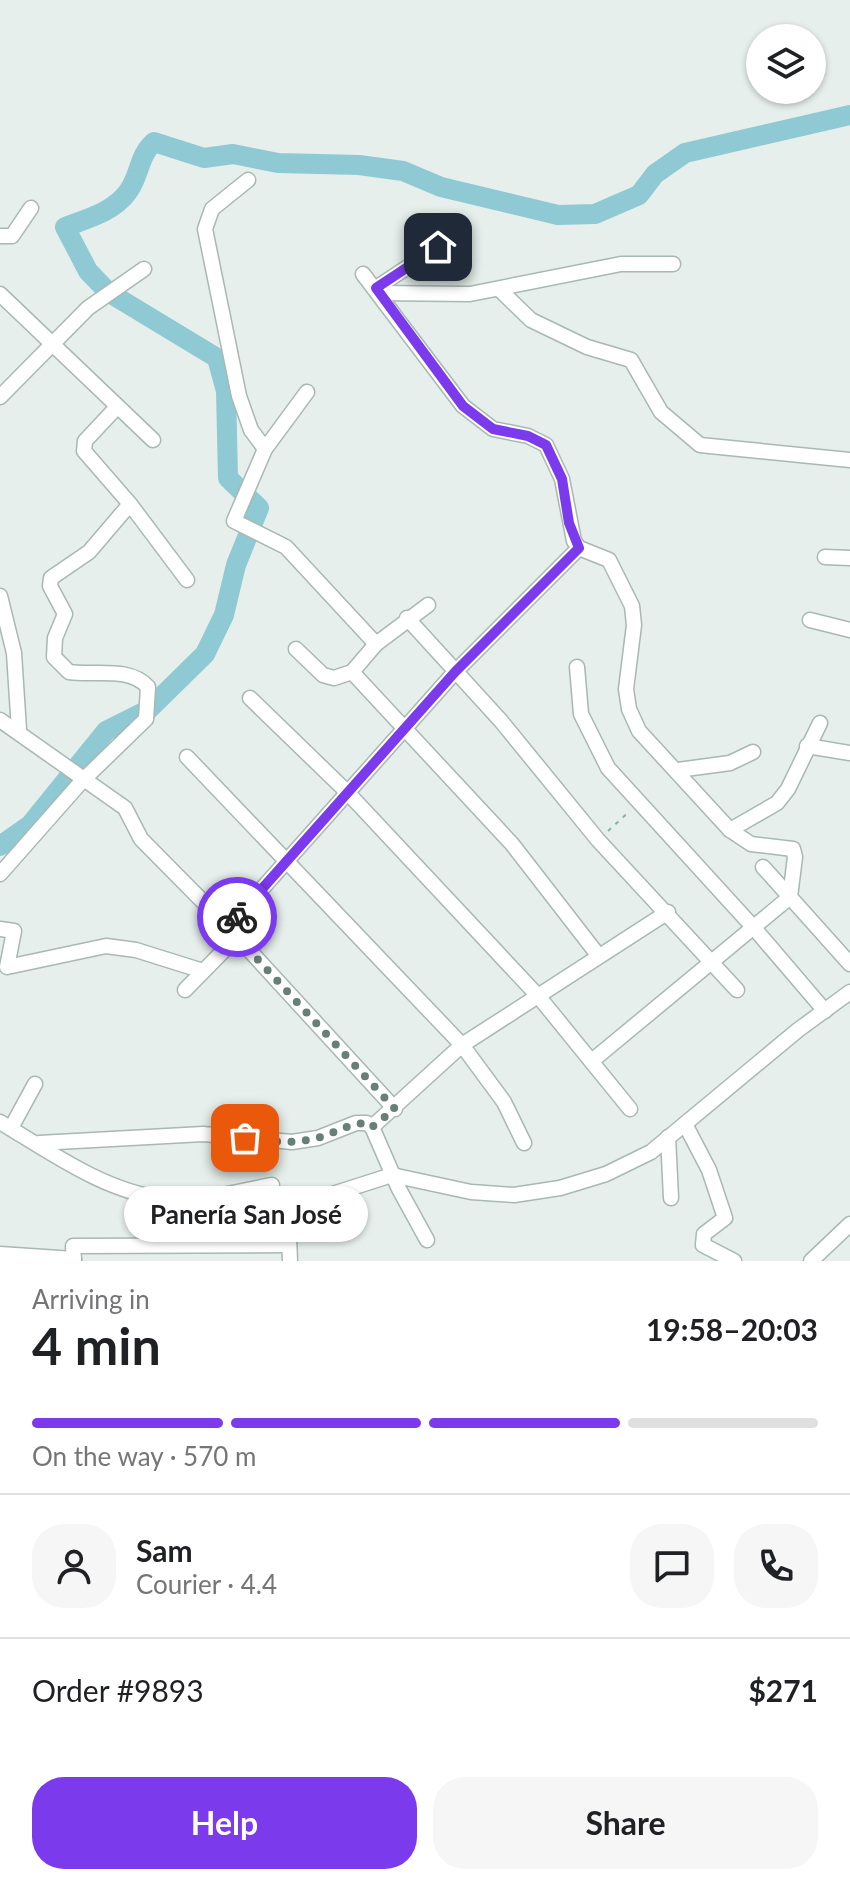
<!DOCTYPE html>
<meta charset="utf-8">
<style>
body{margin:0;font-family:Lato,sans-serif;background:#f6f6f6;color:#202124;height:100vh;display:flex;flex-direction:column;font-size:30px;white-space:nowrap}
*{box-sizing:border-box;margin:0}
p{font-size:26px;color:#757577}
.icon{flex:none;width:44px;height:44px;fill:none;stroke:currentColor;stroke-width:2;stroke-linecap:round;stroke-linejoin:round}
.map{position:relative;height:1261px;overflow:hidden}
.sheet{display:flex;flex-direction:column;background:#fff;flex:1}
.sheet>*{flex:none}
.fabs{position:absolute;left:746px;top:24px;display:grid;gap:16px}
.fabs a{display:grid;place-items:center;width:80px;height:80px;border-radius:50%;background:#fff;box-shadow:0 2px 6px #0004;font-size:40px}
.pin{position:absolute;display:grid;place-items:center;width:68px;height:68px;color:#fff;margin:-34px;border-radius:16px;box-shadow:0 4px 12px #0006}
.courier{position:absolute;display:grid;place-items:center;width:80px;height:80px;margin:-40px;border:6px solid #7c3aed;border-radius:50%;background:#fff;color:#222;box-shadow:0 2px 10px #0007}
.bubble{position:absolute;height:56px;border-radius:28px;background:#fff;box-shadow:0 2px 6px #0004;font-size:26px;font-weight:700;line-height:56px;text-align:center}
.headline em{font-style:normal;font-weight:700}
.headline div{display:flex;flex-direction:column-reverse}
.headline{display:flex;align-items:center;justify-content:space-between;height:136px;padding:0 32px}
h1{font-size:52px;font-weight:700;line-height:60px}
.bar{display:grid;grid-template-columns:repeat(4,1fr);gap:12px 8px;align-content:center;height:96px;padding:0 32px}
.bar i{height:10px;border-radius:6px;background:#e0e0e0}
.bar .on{background:#7c3aed}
.bar p{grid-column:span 4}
.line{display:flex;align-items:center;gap:20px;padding:0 32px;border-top:2px solid #e0e0e0}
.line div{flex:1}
.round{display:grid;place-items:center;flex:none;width:84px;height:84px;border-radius:32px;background:#f6f6f6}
.cta{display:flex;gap:16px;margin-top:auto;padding:16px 32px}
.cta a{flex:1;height:92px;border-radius:32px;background:#7c3aed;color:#fff;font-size:32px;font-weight:700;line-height:92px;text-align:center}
.cta a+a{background:#f6f6f6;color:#202124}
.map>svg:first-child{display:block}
</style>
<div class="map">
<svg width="850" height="1261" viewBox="0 0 850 1261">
<rect width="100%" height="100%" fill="#e6efeb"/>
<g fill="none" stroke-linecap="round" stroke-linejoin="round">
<path stroke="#8ec9d4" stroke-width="20" d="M0,846l30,-21 76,-94 42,-21 57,-56 19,-39 12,-50 23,-57 -31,-30 -2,-87 -9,-33 -109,-66 -20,-21 -23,-44c21,-8 48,-15 62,-34 13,-16 11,-37 27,-51l50,16 29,-4 45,9 81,2 44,6 38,16 117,28 37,-1 44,-19 16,-21 30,-21 165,-38"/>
<g stroke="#a8b8b2" stroke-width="17">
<g id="minor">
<path d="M248,180l-36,29 -7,20 34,167 12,34 14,19 -31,72 52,26 90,97"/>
<path d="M0,236h12l19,-28"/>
<path d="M363,274l100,132 30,23 35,7 18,9 16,34 12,62 5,7 30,12 23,46 2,19 -8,64 3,20 10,22 91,99 21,14 42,5 2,8 -5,40 -197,163"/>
<path d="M376,288l62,-41"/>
<path d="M500,290l31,30 56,27 44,13 30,52 39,33 150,15"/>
<path d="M379,293l91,1 151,-30h52"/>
<path d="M0,294l153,146"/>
<path d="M0,397l88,-89 56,-39"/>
<path d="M116,408l-31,33 -1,10 46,53 57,76"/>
<path d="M265,449l42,-57"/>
<path d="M825,557l25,1"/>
<path d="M0,596l14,57 5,77"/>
<path d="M407,618l94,103 97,119 139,150"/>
<path d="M810,620l40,10"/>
<path d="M296,649l27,26 11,3 18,-6 24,-28 52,-39"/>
<path d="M577,667l4,47 27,54 146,160 71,83"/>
<path d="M352,672l160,172 86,111"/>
<path d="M250,698l98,95 191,204 91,112"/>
<path d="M0,720l125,88 16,31 87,88 167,182"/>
<path d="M807,746l43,7"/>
<path d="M187,757l275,288 42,57 20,41"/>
<path d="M678,770l52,-7 23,-11"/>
<path d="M730,830l47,-27 11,-14 32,-66"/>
<path d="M763,867l87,97"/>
<path d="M0,874l82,-93 64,-62 2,-32c-19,-21 -53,-11 -79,-15l-15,-15 1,-19 10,-24 -15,-28 1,-8 38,-26 41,-48"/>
<path d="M228,927l227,-255 124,-124"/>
<path d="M0,929l14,2 -7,36 99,-21 30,4 67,21"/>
<path d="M185,990l52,-53"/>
<path d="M0,1122c50,30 108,72 168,77 33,3 71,-8 104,-14"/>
<path d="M685,1124l24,46 16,48 -21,16 -1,11 31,16"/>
<path d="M372,1127l90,-82 206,-133"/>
<path d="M372,1127l27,62 28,51"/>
<path d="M11,1128l24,-44"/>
<path d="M668,1137l3,61"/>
<path d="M39,1143l164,-9 89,8 26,-4 38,-15h11l5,4"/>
<path d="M0,1254l74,5"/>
<path d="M74,1261l-1,-15 216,-1"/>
<path d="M290,1261l-2,-48 7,-7 97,-31 79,17 43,3 46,-7 46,-14 45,-22 147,-122 52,-38"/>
<path d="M811,1261l39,-37"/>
</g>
</g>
<path stroke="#86b3a5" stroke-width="2" stroke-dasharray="4 6" stroke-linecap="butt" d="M608,831l22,-20"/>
<use href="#minor" stroke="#fff" stroke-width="14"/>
</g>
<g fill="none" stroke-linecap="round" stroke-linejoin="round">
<path stroke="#687f78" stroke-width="8" stroke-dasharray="0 14.4" d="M237,917l-9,10 167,182 -23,18 -5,-4c-19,0 -33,11 -50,15 -23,6 -48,4 -72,0"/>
<path stroke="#7c3aed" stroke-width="10" d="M237,917l218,-245 124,-124 -10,-25 -7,-44 -16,-34 -18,-9 -35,-7 -30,-23 -87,-118 62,-41"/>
</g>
</svg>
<div class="fabs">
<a><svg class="icon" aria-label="layers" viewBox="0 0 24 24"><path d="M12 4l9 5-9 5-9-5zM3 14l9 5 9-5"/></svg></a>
</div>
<div class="pin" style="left:245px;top:1138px;background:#ea580c"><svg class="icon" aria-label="bag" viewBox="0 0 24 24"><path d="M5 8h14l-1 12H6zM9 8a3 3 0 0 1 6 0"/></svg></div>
<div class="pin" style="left:438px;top:247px;background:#1f2937"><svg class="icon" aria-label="home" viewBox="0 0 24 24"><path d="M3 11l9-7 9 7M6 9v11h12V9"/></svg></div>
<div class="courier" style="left:237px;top:917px"><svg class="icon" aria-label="bike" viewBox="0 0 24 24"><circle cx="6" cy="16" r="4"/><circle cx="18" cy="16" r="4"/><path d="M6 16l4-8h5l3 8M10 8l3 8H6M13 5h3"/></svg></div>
<div class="bubble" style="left:124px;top:1186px;width:244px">Panería San José</div>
</div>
<section class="sheet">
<div class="headline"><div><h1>4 min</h1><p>Arriving in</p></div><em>19:58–20:03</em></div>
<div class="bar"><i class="on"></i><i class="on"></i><i class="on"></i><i></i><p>On the way · 570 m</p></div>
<div class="line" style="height:144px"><a class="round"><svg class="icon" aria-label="person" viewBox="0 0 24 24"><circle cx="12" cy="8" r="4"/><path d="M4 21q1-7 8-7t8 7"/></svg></a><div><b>Sam</b><p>Courier · 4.4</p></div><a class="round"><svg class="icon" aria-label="chat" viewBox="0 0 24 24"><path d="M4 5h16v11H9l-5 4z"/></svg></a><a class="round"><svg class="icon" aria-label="phone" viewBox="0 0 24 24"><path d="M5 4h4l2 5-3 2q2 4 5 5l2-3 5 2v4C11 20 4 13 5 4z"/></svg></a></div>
<div class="line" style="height:104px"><div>Order #9893</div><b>$271</b></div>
<div class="cta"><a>Help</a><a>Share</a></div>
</section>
